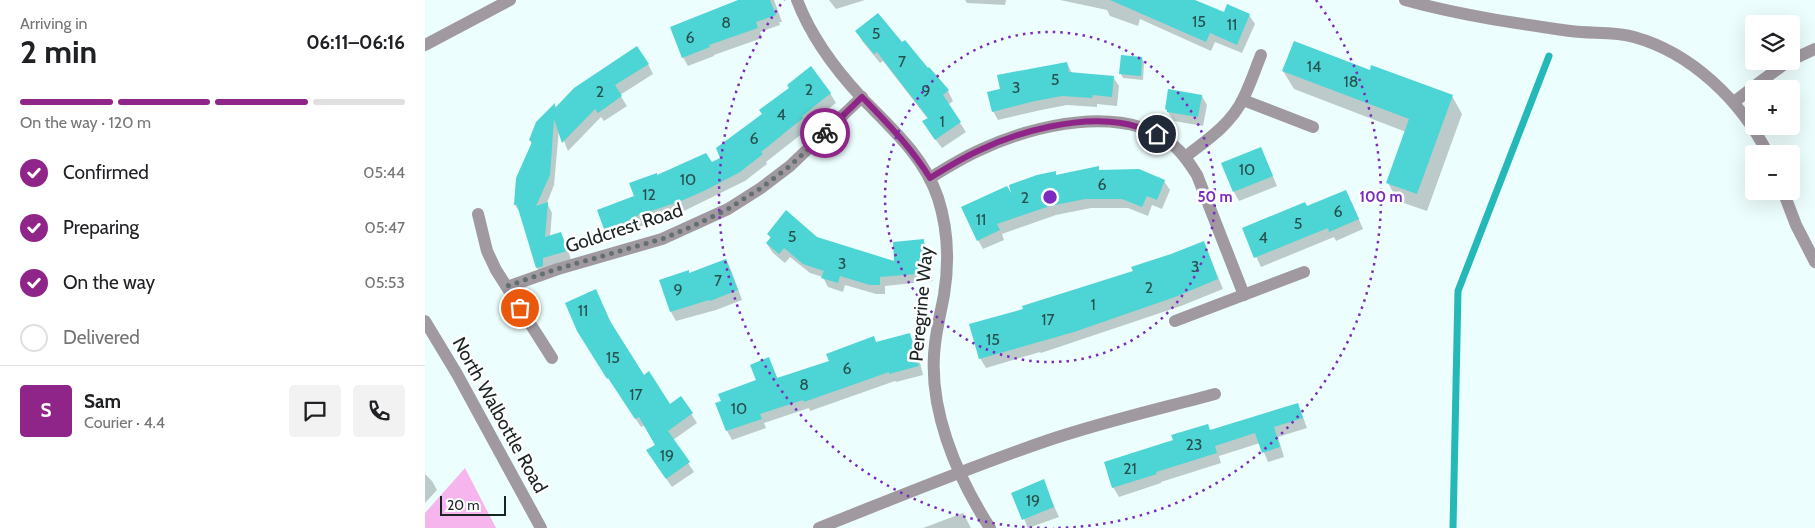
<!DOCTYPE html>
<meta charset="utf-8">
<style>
body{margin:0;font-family:Cabin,sans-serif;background:#f2f2f2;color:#202124;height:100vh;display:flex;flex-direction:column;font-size:19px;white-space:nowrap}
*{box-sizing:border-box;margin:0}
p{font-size:16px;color:#757577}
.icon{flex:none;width:28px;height:28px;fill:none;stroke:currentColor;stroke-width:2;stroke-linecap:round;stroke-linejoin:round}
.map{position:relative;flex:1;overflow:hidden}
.side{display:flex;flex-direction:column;background:#fff;width:425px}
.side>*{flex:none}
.fabs{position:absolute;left:1320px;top:15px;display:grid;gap:10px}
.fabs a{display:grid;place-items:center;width:55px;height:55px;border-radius:5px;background:#fff;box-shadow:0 5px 20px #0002;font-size:25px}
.scale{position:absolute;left:15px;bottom:12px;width:66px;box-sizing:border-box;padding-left:5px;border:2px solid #192423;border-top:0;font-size:14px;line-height:18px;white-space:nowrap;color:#192423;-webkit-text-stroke:4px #fff;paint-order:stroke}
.pin{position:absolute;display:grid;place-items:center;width:42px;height:42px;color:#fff;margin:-21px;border:2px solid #fff;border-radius:50%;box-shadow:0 1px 5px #0007}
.courier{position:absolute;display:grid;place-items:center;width:50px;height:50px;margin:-25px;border:4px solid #902589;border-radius:50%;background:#fff;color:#222;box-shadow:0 1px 6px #0007}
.head em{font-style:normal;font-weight:700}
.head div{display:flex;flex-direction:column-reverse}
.head{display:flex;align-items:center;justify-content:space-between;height:85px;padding:0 20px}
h1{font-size:32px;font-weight:700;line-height:38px}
.bar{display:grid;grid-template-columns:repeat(4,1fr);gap:8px 5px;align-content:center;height:60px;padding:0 20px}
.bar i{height:6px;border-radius:4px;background:#e0e0e0}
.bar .on{background:#902589}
.bar p{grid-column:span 4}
.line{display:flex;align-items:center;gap:12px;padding:0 20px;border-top:1px solid #e0e0e0}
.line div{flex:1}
.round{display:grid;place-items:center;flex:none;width:52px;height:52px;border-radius:5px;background:#f2f2f2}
ol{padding:0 20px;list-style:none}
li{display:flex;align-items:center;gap:15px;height:55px}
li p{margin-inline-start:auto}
li .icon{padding:5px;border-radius:50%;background:#902589;color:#fff;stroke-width:4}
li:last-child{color:#757577}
li i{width:28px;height:28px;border:2px solid #e0e0e0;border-radius:50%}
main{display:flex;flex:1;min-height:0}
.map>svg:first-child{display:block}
</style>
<main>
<section class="side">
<div class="head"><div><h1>2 min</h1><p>Arriving in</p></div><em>06:11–06:16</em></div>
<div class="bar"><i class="on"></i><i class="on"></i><i class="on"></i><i></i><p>On the way · 120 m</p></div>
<ol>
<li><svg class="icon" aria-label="check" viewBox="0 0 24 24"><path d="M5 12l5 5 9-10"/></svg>Confirmed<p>05:44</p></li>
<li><svg class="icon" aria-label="check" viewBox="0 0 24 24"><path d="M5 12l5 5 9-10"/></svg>Preparing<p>05:47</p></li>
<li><svg class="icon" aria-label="check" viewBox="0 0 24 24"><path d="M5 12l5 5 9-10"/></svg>On the way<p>05:53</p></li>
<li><i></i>Delivered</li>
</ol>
<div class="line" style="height:90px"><b class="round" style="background:#902589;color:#fff">S</b><div><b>Sam</b><p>Courier · 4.4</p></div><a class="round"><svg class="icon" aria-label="chat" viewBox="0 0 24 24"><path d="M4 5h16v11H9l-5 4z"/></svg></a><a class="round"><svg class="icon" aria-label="phone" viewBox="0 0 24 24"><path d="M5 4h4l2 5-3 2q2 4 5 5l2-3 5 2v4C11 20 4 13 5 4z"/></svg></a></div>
</section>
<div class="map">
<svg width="1390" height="528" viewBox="0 0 1390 528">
<rect width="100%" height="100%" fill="#ecfefd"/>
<path fill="#f6b5ed" d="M40,468l31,60h-71v-15z"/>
<g fill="#0003">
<path d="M317,0h32l8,22h-3l1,3 -20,7 2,6 -48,17v1l-26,10 -5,-9z"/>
<path d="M404,0h36l-29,9z"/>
<path d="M540,0h41l-1,5 -38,-2z"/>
<path d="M635,0h121l43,14 25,1 6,9 -13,29 -27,-11 -4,9 -71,-32 -2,7 -28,-10 -3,-6z"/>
<path d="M432,32l45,12 46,47 5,10 -5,4 18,27 -24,16 -13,-17 -1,-12 -45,-58 -3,2 -18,-22z"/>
<path d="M717,58l2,4 -1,18 -20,-2 -2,-4z"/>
<path d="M642,63l5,10 41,4 6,9 -2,20 -20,-2v3l-30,-2 -26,5 -43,10 -5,-9 9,-21z"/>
<path d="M223,64l5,10 -33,21 7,11 -23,15 -3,-4 -33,34 -9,-22 -5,56 -7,18 5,10 -2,24 11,-3 5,9 5,17 -28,17 -6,-9 -16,-54 -6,-9 17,-61 -2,-4 25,-35 2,3z"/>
<path d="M858,71l87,1 82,24 10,18 -35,97 -29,-10 -10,-18 18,-51 -112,-43z"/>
<path d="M405,93l6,10 -30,23 2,3 -42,33 1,2 -22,17 -59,29 -76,28 -5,-9 -7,-19 38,-13 21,-21 54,-12z"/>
<path d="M777,96l5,9 -4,21 -29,-5 -8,-12z"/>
<path d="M836,148l16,38 -38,15 -5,-9z"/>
<path d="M673,168l2,3 64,10 6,9 -8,19 -10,-4 -4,11 -20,-8h-37l-35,7 -54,19 2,6 -21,9 -5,-9 36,-41 41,-26 2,3z"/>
<path d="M926,201l12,28 -27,12 -2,-4 -73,30 -18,-38 64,-22z"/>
<path d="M343,234l49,4 79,25 27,-23 5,10 2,26 3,5 -48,5v8h-9l-31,-9 -2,7 -15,-5 -5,-10 -13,-4 -20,-16 -5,6 -12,-10 -6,-9 4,-5z"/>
<path d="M778,242l5,10 15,37 -42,17 -140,47 -1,-1 -54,16 -6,-10 154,-86z"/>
<path d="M301,260l5,10 11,30 -26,10 -40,11 -5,-9 18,-38z"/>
<path d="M171,291l18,38 29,47 27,30 11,-8 16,25 -24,17 21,32 -22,15 -19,-27 3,-15 -11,-20 -4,2 -57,-87z"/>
<path d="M484,335l6,8 8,32 -27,7 -1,-1 -85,30 -1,-3 -45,15 2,5 -34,12 -5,-9 42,-72 9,20 53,-17 46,-19z"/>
<path d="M872,404l5,10 5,14 -29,9 6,20 -16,5 -8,-19 -41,13 2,7 -60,19v1l-42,14 -6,-10 98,-56z"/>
<path d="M0,474l7,7 5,9 -12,13z"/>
<path d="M618,481l16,36 -31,11 -15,-35z"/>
<path d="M538,513l8,15h-48z"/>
</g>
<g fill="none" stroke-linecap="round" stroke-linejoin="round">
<path stroke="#24b8b8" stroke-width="7" d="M1028,528l5,-237 91,-235"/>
</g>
<g fill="#4dd4d4">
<path d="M313,0h32l6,15 -20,7 2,6 -49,17 1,2 -28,11 -12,-31z"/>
<path d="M685,0h85l29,12 3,-8 23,10 -13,31 -27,-12 -4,9z"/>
<path d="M453,13l24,29 3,-2 23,28 1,-1 20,23 -6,5 18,27 -26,18 -13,-19 6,-3 -51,-66 -3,2 -19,-23z"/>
<path d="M869,41l76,29 1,-5 82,30 -36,99 -31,-11 23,-64 -127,-48z"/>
<path d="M212,46l12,18 -34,21 7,11 -24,17 -3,-4 -33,34 -8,-24 -4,56 -14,31 12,-4 -3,35 16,-5 6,19 -24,7v8l-7,2 -19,-63h-3l2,-27 16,-36 -3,-2 7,-18 19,-19v5l19,-20z"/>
<path d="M696,55l21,2 -1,19 -22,-2z"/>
<path d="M642,62l2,10 45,4 -2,21 -19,-2 -1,3 -30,-2 -27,5 -43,11 -5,-20 13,-3 -3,-14z"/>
<path d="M386,66l20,27 -29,23 1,2 -42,34 2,2 -23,18 -34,18 -25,11 -48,16 1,2 -30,10 -7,-19 37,-14 -5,-13 28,-10v2l49,-22 6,9 8,-4 -4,-10 46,-34 -3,-4 30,-22 -2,-3z"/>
<path d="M743,89l34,6 -4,22 -31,-5v-2l-2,-1z"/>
<path d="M836,147l12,29 -40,16 -12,-29z"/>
<path d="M674,166v4l40,-1 26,11 -8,20 -10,-4 -5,11 -20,-8h-37l-35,7 -53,18 3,6 -23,11 -16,-34 46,-21 4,7 -2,-8 28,-10 19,-4v4z"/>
<path d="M921,190l13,29 -30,13 -1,-4 -74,30 -12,-30 63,-26 2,4z"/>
<path d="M361,210l31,27 77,24 -1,-19 31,-3 2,32 3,2 -49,4v8h-10l-30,-9 -2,7 -17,-5 3,-7 -21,-7 -19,-16 -5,6 -13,-11 5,-6 -4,-3z"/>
<path d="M779,241l14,38 -43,18 -101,35 -95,27 -10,-35 54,-15 -1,-3 111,-35 -2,-4 40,-13z"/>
<path d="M301,259l12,31 -28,11 -1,-1 -39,12 -11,-32 30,-10v3z"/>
<path d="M171,289l14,32 34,54 5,-4 21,33 11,-8 12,17 -25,18 22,31 -24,17 -20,-29 9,-5 -16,-28 -4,2 -27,-41 -1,1 -30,-48 -12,-28z"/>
<path d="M485,333l9,33 -30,8v-2l-85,30 -1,-2 -43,14 2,5 -36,12 -11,-28 6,-2 -3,-7 38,-14 -6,-15 19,-8 8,21 52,-17 -3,-7 48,-18 2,6z"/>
<path d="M873,403l5,15 -29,9 6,20 -18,6 -7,-20 -40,13 2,7 -61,19 1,2 -45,14 -8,-26 69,-22 -2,-5 37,-11 2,6z"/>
<path d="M619,479l10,28 -32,13 -11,-27z"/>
</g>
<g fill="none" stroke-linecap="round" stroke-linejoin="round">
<g stroke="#a199a0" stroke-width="12">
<path d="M372,0c14,37 38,69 64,97 30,31 63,59 77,101 10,31 11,66 6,97 -3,16 -7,32 -9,49 -8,63 21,131 55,184"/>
<path d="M980,0c54,15 109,23 165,31 21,3 44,0 64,6 58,16 107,64 134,117"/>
<path d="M0,45l85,-45"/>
<path d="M1366,60l24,-11"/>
<path d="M818,100l70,27"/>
<path d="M1309,102l30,-23 25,-18"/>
<path d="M760,157c22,-17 46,-33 58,-58 7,-14 12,-29 18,-44"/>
<path d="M505,178c16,-10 32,-20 50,-28 52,-25 144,-47 193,-5 10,8 17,19 24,30l47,120"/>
<path d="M1358,191l13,34 19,37"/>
<path d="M53,214l9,37 9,19 56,88"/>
<path d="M82,287l51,-18 104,-30 66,-30 33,-21 29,-22 72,-69"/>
<path d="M750,321l129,-49"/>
<path d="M394,528c76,-30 151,-61 227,-87 56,-19 113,-32 169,-47"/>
</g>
<path stroke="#a199a0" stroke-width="12" d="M0,321l32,53 84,154"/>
</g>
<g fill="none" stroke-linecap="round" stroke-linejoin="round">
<path stroke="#63706f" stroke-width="5" stroke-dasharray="0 9" d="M95,308l-13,-22 50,-17 105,-30 31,-13 35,-17 33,-21 29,-22 35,-33"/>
<path stroke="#902589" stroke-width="6" d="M400,133l37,-36c25,26 49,50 68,81 16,-10 32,-20 50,-28 40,-19 97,-34 141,-27 13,2 24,6 36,11"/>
</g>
<g fill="none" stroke="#7b2cbf" stroke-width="2.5" stroke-dasharray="2.5 5">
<circle cx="625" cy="197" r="165"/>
<path d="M622 528A331 331 0 0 1 359 0M891 0A331 331 0 0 1 628 528"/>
</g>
<g text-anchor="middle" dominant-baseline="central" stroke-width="5" stroke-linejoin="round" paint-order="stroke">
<g font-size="16" fill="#26504f">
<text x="774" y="21">15</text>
<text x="301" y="22">8</text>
<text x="807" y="24">11</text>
<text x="451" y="33">5</text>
<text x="265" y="37">6</text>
<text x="477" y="61">7</text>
<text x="889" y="66">14</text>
<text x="630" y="79">5</text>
<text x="926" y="81">18</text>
<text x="591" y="87">3</text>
<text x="384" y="89">2</text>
<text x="501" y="90">9</text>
<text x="175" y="91">2</text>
<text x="356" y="114">4</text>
<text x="517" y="121">1</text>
<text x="329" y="138">6</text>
<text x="822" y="169">10</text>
<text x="263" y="179">10</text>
<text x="677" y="184">6</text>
<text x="224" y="194">12</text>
<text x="600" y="197">2</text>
<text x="913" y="211">6</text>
<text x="556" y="219">11</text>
<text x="873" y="223">5</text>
<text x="367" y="236">5</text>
<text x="838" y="237">4</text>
<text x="417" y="263">3</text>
<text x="770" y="266">3</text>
<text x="293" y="280">7</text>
<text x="724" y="287">2</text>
<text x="253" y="289">9</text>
<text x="668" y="304">1</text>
<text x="158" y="310">11</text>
<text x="623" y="319">17</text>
<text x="568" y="339">15</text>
<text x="188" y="357">15</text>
<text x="422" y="368">6</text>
<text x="379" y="384">8</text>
<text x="211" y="394">17</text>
<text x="314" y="408">10</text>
<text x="769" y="444">23</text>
<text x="242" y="455">19</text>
<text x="705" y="468">21</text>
<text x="608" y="500">19</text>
</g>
<g font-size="19" fill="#192423" stroke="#fff">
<text transform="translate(199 228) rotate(-18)">Goldcrest Road</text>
<text transform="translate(496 304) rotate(-85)">Peregrine Way</text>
<text transform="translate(75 415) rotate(61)">North Walbottle Road</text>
</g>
</g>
<circle cx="625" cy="197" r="8" fill="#7b2cbf" stroke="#fff" stroke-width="2.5"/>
<g font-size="15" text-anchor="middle" font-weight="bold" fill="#7b2cbf" stroke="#fff" stroke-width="5" stroke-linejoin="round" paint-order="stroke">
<text x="790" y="202">50 m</text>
<text x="956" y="202">100 m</text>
</g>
</svg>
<div class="fabs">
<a><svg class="icon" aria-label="layers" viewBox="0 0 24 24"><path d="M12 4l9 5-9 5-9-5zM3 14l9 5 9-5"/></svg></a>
<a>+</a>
<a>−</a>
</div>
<div class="scale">20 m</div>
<div class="pin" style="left:95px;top:308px;background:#ea580c"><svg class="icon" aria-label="bag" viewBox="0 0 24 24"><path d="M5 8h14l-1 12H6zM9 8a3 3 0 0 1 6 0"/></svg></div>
<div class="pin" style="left:732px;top:134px;background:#1f2937"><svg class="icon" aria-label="home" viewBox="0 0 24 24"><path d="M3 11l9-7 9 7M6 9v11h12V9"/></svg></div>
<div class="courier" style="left:400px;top:133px"><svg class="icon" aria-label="bike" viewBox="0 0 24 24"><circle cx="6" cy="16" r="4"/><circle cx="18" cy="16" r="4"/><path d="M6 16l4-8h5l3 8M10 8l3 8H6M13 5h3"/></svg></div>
</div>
</main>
